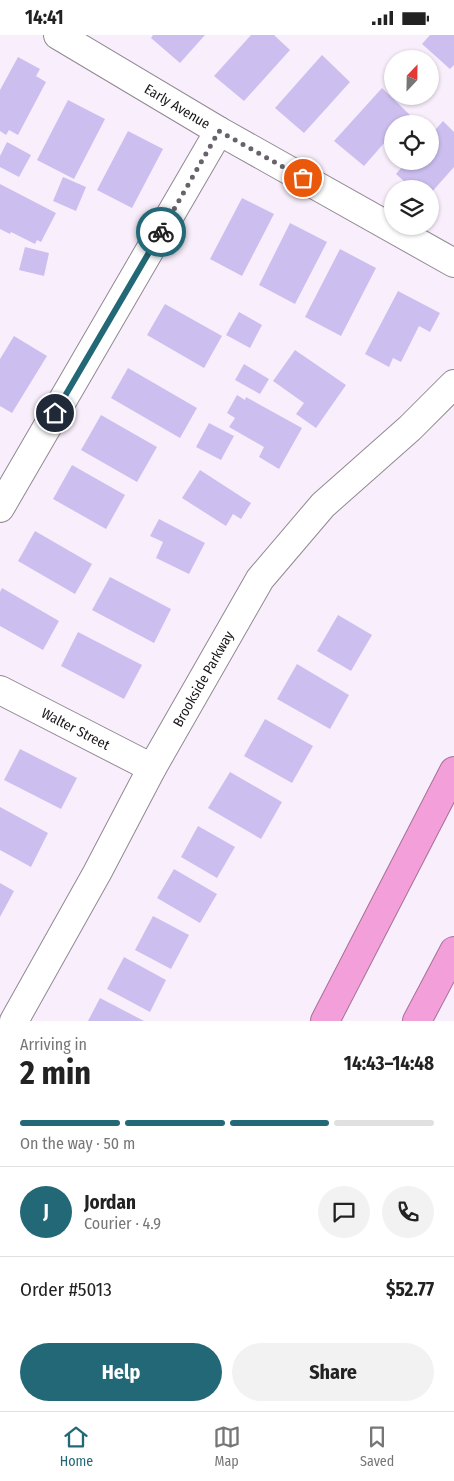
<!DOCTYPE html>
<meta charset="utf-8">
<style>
body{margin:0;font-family:"Fira Sans Condensed",sans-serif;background:#f2f2f2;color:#222;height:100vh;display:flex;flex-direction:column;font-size:19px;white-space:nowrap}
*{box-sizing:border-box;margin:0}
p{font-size:16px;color:#767676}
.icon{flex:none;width:28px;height:28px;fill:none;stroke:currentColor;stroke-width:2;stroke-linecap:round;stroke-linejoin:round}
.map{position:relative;height:986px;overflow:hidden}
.side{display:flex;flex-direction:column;background:#fff;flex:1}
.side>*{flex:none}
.needle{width:32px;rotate:22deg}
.buttons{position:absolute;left:384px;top:15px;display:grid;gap:10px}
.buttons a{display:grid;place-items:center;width:55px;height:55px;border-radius:50%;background:#fff;box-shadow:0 1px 4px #0004;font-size:25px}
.pin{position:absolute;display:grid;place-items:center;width:42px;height:42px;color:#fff;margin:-21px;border:2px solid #fff;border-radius:50%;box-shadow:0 1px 5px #0007}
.courier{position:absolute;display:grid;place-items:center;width:50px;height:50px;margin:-25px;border:4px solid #226877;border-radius:50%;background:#fff;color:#222;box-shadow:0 1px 6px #0007}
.headline em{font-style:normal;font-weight:700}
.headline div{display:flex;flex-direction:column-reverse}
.headline{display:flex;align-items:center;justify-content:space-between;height:85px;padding:0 20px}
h1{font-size:32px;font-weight:700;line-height:38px}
.bar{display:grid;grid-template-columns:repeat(4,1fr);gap:8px 5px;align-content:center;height:60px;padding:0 20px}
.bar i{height:6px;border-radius:4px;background:#e0e0e0}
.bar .selected{background:#226877}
.bar p{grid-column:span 4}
.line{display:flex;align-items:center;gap:12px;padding:0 20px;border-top:1px solid #e0e0e0}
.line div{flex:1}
.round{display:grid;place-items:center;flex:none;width:52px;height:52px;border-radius:26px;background:#f2f2f2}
.button{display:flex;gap:10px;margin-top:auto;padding:10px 20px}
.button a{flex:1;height:58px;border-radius:30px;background:#226877;color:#fff;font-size:20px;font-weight:700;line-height:58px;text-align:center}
.button a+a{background:#f2f2f2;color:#222}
.status{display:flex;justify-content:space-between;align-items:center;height:35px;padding:0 25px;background:#fff;direction:ltr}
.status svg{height:14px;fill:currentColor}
.tabs{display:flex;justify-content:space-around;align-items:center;height:70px;border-top:1px solid #e0e0e0;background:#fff;font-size:14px;color:#767676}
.tabs a{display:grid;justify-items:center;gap:2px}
.tabs .selected{color:#226877}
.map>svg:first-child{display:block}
</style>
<div class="status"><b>14:41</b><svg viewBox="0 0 49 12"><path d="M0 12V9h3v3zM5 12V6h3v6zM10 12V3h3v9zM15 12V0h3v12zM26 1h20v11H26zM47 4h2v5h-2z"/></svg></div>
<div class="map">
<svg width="454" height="986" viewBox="0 0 454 986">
<rect width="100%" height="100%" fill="#f9effc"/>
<g fill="#ccbff0">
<path d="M153,0h52l-25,28 -29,-25z"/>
<path d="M251,0h23l16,15 -46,51 -30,-25z"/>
<path d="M430,0h24v30l-4,4 -28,-25z"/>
<path d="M322,20l28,27 -46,51 -29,-25z"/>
<path d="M18,22l22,12 -4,7 10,6 -28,53 -9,-5 -3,5 -6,-4v-41z"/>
<path d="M382,53l28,27 -8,9h-10v10l-28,32 -30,-25z"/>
<path d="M68,65l37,19 -31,60 -37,-19z"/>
<path d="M443,86l11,11v35l-24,27v-5h-17l-17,-15 11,-13h23v-25z"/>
<path d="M128,96l35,18 -31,59 -35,-18z"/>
<path d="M7,107l24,13 -12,22 -19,-10v-11z"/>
<path d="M63,142l23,10 -10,24 -23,-10z"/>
<path d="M0,149l56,29 -15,29 -4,-2 -2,4 -24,-12 -1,2 -10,-5z"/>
<path d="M242,163l32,16 -32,62 -32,-17z"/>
<path d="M290,188l37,19 -32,62 -36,-19z"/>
<path d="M25,212l24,6 -5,23 -25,-6z"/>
<path d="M340,214l36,19 -35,68 -36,-19z"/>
<path d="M398,256l42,22 -10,19 -11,-6 -18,36 -8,-4 -4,9 -24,-13z"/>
<path d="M165,269l57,32 -18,32 -57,-33z"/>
<path d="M239,277l23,13 -12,23 -24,-13z"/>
<path d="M14,301l33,20 -35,57 -12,-7v-47z"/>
<path d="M295,315l51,35 -30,43 -20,-14 8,-11 -31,-22z"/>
<path d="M244,329l25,15 -9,15 -25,-14z"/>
<path d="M128,333l69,40 -17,30 -69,-40z"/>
<path d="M237,360l8,5 1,-3 56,31 -23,41 -20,-12 5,-10 -35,-20 6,-9 -8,-5z"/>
<path d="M101,380l56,32 -20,35 -56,-32z"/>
<path d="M209,388l25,13 -13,24 -25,-13z"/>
<path d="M72,430l53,30 -19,34 -53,-30z"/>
<path d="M200,435l51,33 -10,16 -8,-5 -7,12 -44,-28z"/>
<path d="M159,484l46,24 -16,31 -33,-16 7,-16 -13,-6z"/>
<path d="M35,496l57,33 -17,30 -57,-33z"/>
<path d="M110,542l61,32 -17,34 -62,-33z"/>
<path d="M2,553l57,33 -16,29 -43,-24v-34z"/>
<path d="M338,580l34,20 -21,36 -34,-20z"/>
<path d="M78,597l64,33 -18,34 -63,-33z"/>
<path d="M297,629l52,31 -19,34 -53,-30z"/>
<path d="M265,684l48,27 -21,37 -48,-27z"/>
<path d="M20,714l57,29 -16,31 -57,-29z"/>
<path d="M230,737l52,30 -21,37 -53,-31z"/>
<path d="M0,772l48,26 -17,34 -31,-17z"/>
<path d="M198,791l37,21 -18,31 -36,-21z"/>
<path d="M174,834l43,25 -17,29 -43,-25z"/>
<path d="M0,848l14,8 -14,26z"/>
<path d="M153,881l36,19 -18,34 -36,-19z"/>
<path d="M124,922l42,23 -16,32 -43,-23z"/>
<path d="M100,963l44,23h-56z"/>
</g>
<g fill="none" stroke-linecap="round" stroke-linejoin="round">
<g stroke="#918893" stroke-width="30">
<g id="minor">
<path id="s1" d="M58,0l161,96 235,132"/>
<path d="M0,473l219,-377"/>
<path id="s2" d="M0,655l152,78"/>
<path id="s3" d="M14,986l83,-148 55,-105 108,-189 63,-74 87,-77 44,-44"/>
</g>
</g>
<g stroke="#a77097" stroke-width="30">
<g id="highway">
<path d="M325,986l129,-250"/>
<path d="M417,986l37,-70"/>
</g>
</g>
<use href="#minor" stroke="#fff" stroke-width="28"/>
<use href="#highway" stroke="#f3a0da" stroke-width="28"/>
</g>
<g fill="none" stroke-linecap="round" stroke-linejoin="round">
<path stroke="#68636a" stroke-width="5" stroke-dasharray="0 9" d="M161,197l58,-101 84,47"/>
<path stroke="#226877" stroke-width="6" d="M55,378l106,-181"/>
</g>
<g text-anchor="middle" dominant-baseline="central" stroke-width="4" stroke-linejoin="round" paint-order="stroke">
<g font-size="14" fill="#1a171b" stroke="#fff">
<text stroke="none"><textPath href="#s1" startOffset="139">Early Avenue</textPath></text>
<text stroke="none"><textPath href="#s3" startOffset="391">Brookside Parkway</textPath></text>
<text stroke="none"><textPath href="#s2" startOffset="85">Walter Street</textPath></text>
</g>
</g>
</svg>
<div class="buttons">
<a><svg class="needle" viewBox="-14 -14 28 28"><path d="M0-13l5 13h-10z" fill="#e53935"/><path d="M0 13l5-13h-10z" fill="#767676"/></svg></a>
<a><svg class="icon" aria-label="locate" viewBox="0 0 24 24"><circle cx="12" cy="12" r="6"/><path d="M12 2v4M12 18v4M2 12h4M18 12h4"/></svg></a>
<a><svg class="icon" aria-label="layers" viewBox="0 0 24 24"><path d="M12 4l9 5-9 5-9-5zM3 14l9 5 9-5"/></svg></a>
</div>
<div class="pin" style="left:303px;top:143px;background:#ea580c"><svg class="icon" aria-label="bag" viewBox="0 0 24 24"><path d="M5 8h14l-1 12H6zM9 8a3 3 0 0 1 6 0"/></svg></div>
<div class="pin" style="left:55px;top:378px;background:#1f2937"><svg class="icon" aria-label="home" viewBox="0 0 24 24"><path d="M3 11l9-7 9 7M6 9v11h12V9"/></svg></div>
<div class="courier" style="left:161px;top:197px"><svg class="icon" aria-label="bike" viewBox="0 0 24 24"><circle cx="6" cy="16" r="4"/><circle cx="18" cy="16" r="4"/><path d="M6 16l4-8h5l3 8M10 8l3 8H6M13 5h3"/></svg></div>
</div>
<section class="side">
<div class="headline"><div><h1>2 min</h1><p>Arriving in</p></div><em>14:43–14:48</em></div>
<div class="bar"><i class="selected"></i><i class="selected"></i><i class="selected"></i><i></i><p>On the way · 50 m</p></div>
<div class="line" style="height:90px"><b class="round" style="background:#226877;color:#fff">J</b><div><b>Jordan</b><p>Courier · 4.9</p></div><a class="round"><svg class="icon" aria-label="chat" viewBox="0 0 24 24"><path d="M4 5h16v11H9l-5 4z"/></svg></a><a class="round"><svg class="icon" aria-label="phone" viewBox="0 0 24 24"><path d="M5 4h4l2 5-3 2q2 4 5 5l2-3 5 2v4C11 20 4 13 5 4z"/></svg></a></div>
<div class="line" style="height:65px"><div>Order #5013</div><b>$52.77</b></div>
<div class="button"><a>Help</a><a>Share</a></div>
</section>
<nav class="tabs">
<a class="selected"><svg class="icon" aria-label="home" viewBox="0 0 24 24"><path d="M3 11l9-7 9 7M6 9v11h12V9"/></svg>Home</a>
<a><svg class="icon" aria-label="map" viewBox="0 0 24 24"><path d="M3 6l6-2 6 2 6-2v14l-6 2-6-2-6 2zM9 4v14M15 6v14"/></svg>Map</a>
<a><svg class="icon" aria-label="saved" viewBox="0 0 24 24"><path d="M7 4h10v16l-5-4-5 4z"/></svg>Saved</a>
</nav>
